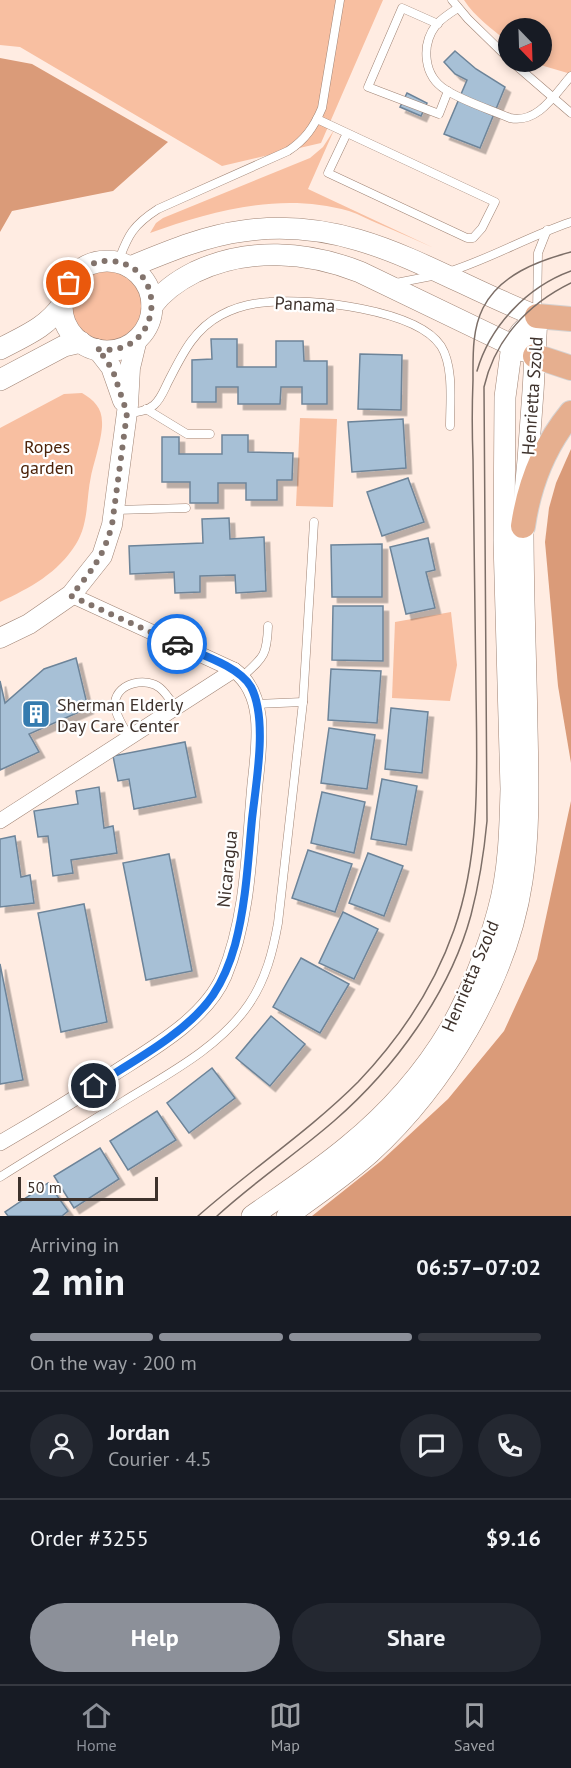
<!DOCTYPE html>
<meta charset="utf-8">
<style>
body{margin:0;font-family:"PT Sans",sans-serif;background:#242831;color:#f1f3f6;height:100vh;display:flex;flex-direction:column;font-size:22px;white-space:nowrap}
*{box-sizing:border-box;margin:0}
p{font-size:20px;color:#9ea1a6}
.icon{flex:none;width:33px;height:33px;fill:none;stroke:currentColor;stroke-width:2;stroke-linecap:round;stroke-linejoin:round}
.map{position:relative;height:1216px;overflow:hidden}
.drawer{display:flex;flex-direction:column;background:#171b24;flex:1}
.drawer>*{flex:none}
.needle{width:39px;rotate:157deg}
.buttons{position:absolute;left:498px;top:18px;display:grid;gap:12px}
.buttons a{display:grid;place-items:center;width:54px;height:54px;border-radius:50%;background:#171b24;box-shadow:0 3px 9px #0003;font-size:30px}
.scale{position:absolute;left:18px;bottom:15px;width:140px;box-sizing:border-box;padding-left:6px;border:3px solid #3e322c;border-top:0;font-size:16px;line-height:21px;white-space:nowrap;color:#3e322c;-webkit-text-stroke:4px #fff;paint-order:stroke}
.pin{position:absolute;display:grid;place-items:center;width:51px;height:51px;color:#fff;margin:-26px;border:3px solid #fff;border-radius:50%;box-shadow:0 2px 6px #0007}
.courier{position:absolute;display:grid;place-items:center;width:60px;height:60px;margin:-30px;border:4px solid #1a73e8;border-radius:50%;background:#fff;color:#222;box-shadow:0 2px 8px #0007}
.overview em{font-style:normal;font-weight:700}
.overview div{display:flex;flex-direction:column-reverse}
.overview{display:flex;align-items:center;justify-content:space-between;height:102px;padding:0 30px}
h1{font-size:39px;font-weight:700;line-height:45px}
.bar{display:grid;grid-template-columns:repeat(4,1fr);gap:9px 6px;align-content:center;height:72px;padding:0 30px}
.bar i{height:8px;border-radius:4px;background:#363941}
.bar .current{background:#8c9099}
.bar p{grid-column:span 4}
.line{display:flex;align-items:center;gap:15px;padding:0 30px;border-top:2px solid #363941}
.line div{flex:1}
.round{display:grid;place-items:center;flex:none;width:63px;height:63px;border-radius:32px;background:#242831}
.button{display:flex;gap:12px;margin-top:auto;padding:12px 30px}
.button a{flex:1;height:69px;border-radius:36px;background:#8c9099;color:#fff;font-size:24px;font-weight:700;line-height:69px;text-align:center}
.button a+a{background:#242831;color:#f1f3f6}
.tabs{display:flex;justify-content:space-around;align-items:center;height:84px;border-top:2px solid #363941;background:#171b24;font-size:16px;color:#9ea1a6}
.tabs a{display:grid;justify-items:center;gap:3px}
.tabs .current{color:#8c9099}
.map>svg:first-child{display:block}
</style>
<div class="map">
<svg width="571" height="1216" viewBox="0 0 571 1216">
<defs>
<filter id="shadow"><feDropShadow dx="5.5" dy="5.5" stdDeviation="0" flood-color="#0004"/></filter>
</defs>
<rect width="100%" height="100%" fill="#ffece2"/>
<g fill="#f8bfa1">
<path d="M0,0h383l-62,143 -99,23 -202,-119 -20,-2z"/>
<path d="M464,0h107v74l-34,-10 -3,-2h8v-34h-34v14c-16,-13 -33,-25 -44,-42z"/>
<path d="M334,130l-26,59 126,59c-18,-8 -36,-16 -55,-24 -10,-4 -20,-10 -30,-13 -67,-19 -135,-1 -199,22l6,-10 7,-5 147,-60 13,-11z"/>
<circle cx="107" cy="306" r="36"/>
<path d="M82,393c12,7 20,15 20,29 1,13 -8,40 -11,54 -5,23 -2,47 -15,68 -18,29 -46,44 -76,58v-174l64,-34z"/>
<path d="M300,418l37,1 -4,88 -37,-1z"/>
<path d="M451,612l6,53 -7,36 -58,-3 3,-76z"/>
</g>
<g fill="#da9b79">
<path d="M0,58l32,6 136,78 -55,49 -101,20 -12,21z"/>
<path d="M571,449v314l-13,-77 -13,-144 4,-34 7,-25z"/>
<path d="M571,801v415h-259l69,-55 67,-62 56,-68 33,-72z"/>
</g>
<g fill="#a7c0d6" stroke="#6d8499" stroke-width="1.5" filter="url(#shadow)">
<path d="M455,51l21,18 29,18 -25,61 -36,-14 23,-54 -12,-6 -11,-12z"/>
<path d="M407,93l20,10 -6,13 -21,-9z"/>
<path d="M211,339h26v28h39v-26h27l1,20h23v43h-25v-17h-21l-1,17h-42v-17h-22v15h-24v-42l20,-1z"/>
<path d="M360,354l42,1 -1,55 -43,-1z"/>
<path d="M403,419l3,49 -54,4 -4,-50z"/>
<path d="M222,435h26v17l45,1 -1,27h-15v20h-31v-17h-28v20h-28v-21h-28v-45h17v17h43z"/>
<path d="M408,478l16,44 -42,14 -15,-44z"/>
<path d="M229,518l1,21 34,-2 2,54 -30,2 -1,-18 -35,1v16l-25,1 -1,-21 -44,2 -1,-28 74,-3 -1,-24z"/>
<path d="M428,538l7,32 -9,2 9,36 -29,6 -16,-67z"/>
<path d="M382,544v53h-50l-1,-52z"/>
<path d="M333,606h50v55l-51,-1z"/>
<path d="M76,658l12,50 -59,26 10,18 -39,18v-89l5,22 39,-34z"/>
<path d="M331,669l50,2 -4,52 -49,-3z"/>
<path d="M391,708l37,4 -6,61 -37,-4z"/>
<path d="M329,728l46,7 -8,54 -46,-6z"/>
<path d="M185,742l11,55 -62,12 -5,-30 -11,2 -5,-25z"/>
<path d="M382,779l35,7 -11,59 -35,-6z"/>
<path d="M99,787l5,41 9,-2 4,27 -46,7 2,13 -20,3 -5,-40 -10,1 -4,-26 44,-7 -2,-13z"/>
<path d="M322,792l43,10 -11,51 -43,-10z"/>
<path d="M15,836l6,41 9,-2 4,28 -34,4v-68z"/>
<path d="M308,850l44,14 -17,48 -43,-14z"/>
<path d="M368,853l35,13 -19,50 -35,-13z"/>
<path d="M169,854l23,117 -46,9 -23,-117z"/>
<path d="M84,904l23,118 -46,10 -23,-119z"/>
<path d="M343,912l35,17 -24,50 -35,-16z"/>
<path d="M301,958l48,26 -29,49 -47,-26z"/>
<path d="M0,964l23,116 -23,4z"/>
<path d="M271,1016l34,28 -35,42 -34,-28z"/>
<path d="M212,1068l23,30 -46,35 -22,-30z"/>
<path d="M157,1111l19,29 -48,30 -18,-29z"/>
<path d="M100,1148l19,31 -45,29 -20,-32z"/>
<path d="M48,1183l20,28 -6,5h-54l-3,-4z"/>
</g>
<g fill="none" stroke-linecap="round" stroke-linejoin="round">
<g stroke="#9f8374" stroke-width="9">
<g id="service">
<path d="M452,0l16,19 40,39"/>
<path d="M458,8c-8,5 -16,10 -22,17 -15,20 -13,51 10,65 19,12 43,19 64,28 28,6 45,-24 61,-42"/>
<path d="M438,24l-36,-16 -34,79 71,27 9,-23"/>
<path d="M512,62l59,51"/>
<path d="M317,119l178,83 -13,26 -9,10h-6l-139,-65 19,-40"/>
<path d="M118,262c10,-27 15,-37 40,-53l130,-58c17,-11 26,-24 34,-43l18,-108"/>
<path d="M448,272c42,-13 81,-36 123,-50"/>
<path d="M396,283l41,-8"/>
<path d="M537,312l1,-59 9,-23"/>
<path d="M146,409l41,25h23"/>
<path d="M128,413c9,-1 19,-2 26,-8 7,-6 10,-15 14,-23 14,-27 25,-52 53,-67 15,-8 31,-12 48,-13 41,-4 147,7 172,44 13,21 9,56 9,80"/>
<path d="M116,510l70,-2"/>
<path d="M243,676c21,-19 24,-21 25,-50"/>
<path d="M256,704l47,-2"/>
<path d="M129,737c-5,-10 -16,-25 -14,-35 3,-20 32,-25 45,-14 6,5 11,13 15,19"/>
<path d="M0,1177c41,-26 83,-51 124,-76 44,-27 96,-54 125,-97 17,-25 24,-53 29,-81l25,-221 11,-180"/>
</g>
</g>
<g stroke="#9f8374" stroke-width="16">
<g id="minor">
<path d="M0,821l234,-151"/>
<path d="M0,1143c38,-22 76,-45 113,-69 37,-24 92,-54 111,-98 25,-60 25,-128 31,-192 4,-38 13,-89 -21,-114l-163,-75"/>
</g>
</g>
<g stroke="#9f8374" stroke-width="21">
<g id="tertiary">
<path d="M97,349l14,18 12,34"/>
<path d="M0,638l29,-14 42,-29 31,-39 10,-31 16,-120 2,-37 7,-29"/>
</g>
</g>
<g stroke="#9f8374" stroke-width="22">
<g id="secondary">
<circle cx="107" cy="306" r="45"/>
<path d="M130,267c37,-15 74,-31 113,-36 113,-17 195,47 294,85"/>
<path d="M152,306c11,-15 27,-26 43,-34 53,-25 112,-21 165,0l164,79"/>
<path d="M0,349c24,-13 46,-21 62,-44"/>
<path d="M0,380l64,-34 17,-4"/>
<path d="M252,1216c33,-23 66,-45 96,-70 39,-32 76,-73 102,-117 19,-33 38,-80 48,-118 11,-39 12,-81 13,-122l-7,-248 1,-144 7,-52 9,-13 16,-16"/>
<path d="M287,1216c28,-20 57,-40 83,-63 74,-68 137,-172 152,-272 8,-51 6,-103 5,-154 -1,-66 -4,-132 -4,-198 0,-23 3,-46 5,-69 4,-48 7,-96 9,-144"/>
</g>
</g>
<g stroke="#d5d2d1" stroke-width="26">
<g id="primary">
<path d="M537,316l34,3"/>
<path d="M535,356l36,12"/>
<path d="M523,526c6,-41 21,-80 48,-113"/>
</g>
</g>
<use href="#service" stroke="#fff" stroke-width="8"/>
<use href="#minor" stroke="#fff" stroke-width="15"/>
<use href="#tertiary" stroke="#fff" stroke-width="20"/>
<use href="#secondary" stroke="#fff" stroke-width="21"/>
<use href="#primary" stroke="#e6af8f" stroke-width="24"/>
<g stroke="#7c6e67" stroke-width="1.5">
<path d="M477,371c13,-45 50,-84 94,-100"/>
<path d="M198,1216c52,-46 111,-85 160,-134 41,-43 76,-95 96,-152 27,-77 23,-159 22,-240 -1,-77 -2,-154 -3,-231 -1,-26 -1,-53 0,-79 0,-25 -1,-50 10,-72 17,-33 54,-47 88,-56"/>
<path d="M217,1216c37,-34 79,-62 117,-95 60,-52 116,-128 137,-206 8,-31 13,-62 16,-94l-3,-434c11,-48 44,-83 87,-104"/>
</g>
</g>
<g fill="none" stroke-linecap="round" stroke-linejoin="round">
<path stroke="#82736c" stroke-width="6" stroke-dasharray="0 10.8" d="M69,283c9,-13 22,-22 39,-22 63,1 56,98 -11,88l8,9 8,13 14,42 -15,112c-9,33 -20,45 -41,71l106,48"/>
<path stroke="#1a73e8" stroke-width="8" d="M94,1086c38,-24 93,-53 119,-91 10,-15 17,-32 22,-50 11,-41 13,-84 17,-126 4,-36 16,-100 -1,-132 -12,-21 -52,-33 -74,-43"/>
</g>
<defs>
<g id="building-square" transform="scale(1.5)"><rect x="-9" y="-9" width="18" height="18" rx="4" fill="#347baf" stroke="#fff"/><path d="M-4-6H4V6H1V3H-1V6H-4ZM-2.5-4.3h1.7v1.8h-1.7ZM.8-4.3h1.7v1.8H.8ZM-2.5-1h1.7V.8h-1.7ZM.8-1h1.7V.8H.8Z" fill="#fff"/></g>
</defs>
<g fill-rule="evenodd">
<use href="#building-square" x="36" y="714"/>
</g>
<g text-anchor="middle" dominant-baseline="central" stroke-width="4.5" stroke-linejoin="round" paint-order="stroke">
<g font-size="18" fill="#3e322c" stroke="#fff">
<text transform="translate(305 304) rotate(3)">Panama</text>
<text transform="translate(532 396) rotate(-86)">Henrietta Szold</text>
<text transform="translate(227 869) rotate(-84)">Nicaragua</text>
<text transform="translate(470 976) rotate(-67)">Henrietta Szold</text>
</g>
<g font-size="18" fill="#4c2309" stroke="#fff">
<text x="47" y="446">Ropes<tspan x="47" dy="21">garden</tspan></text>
</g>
<g font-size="18" fill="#3e322c" stroke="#fff" text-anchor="start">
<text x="57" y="704">Sherman Elderly<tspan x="57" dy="21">Day Care Center</tspan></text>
</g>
</g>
</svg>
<div class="buttons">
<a><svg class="needle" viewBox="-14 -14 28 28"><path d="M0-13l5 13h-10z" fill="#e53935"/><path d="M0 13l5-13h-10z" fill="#9ea1a6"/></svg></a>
</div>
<div class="scale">50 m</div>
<div class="pin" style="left:69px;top:283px;background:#ea580c"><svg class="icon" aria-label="bag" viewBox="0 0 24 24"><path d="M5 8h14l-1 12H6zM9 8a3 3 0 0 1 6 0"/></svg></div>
<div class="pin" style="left:94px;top:1086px;background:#1f2937"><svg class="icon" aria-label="home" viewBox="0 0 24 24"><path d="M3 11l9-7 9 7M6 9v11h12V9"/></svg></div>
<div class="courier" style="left:177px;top:644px"><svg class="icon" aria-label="car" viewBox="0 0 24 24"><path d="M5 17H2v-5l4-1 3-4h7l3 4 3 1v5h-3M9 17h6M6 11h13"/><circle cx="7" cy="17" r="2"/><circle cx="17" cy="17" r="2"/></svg></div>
</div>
<section class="drawer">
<div class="overview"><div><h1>2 min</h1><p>Arriving in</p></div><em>06:57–07:02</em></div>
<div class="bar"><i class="current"></i><i class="current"></i><i class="current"></i><i></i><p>On the way · 200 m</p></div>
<div class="line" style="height:108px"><a class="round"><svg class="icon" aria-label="person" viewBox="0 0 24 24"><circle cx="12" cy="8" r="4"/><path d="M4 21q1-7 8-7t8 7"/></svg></a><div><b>Jordan</b><p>Courier · 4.5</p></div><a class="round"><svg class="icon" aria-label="chat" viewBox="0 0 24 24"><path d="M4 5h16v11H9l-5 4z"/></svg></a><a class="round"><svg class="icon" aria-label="phone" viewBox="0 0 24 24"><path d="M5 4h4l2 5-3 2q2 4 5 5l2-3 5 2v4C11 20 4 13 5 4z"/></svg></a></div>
<div class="line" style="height:78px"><div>Order #3255</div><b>$9.16</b></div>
<div class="button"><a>Help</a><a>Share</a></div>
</section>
<nav class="tabs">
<a class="current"><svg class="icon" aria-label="home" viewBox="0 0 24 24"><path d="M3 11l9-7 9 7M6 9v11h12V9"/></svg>Home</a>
<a><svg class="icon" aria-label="map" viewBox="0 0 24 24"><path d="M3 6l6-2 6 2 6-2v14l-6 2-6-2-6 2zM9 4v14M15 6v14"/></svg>Map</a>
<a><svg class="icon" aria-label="saved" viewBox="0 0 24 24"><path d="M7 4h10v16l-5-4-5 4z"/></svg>Saved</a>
</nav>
